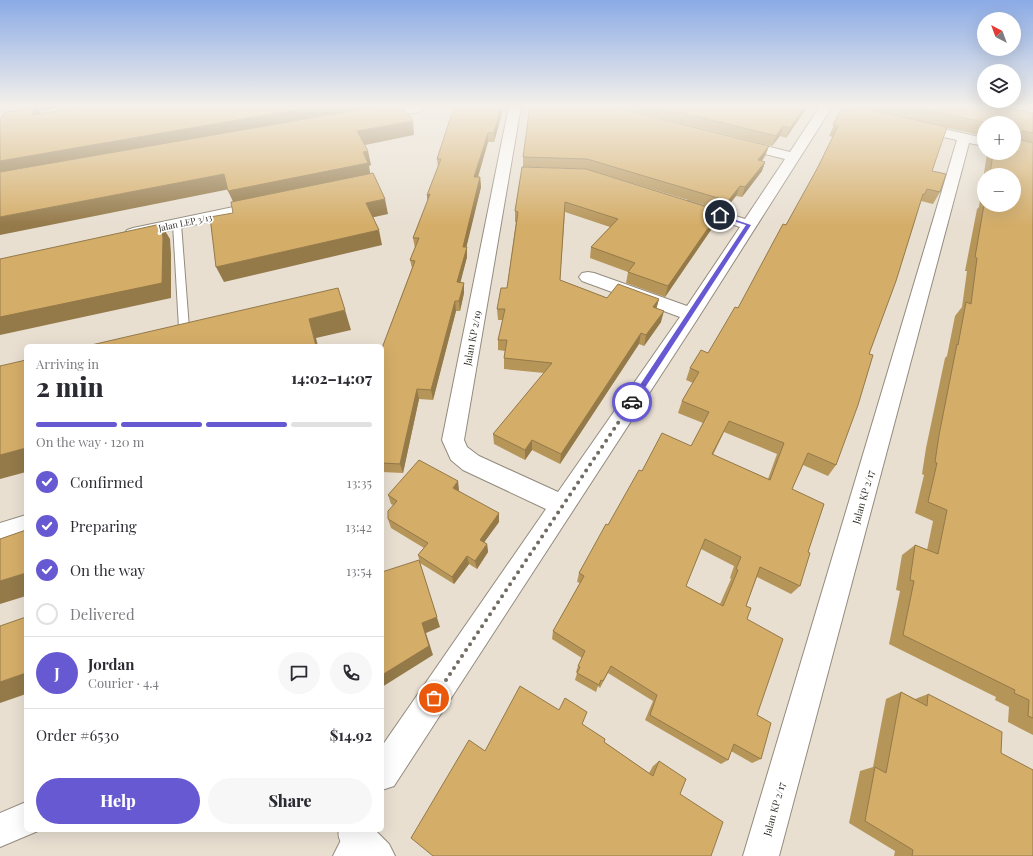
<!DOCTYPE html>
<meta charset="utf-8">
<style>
body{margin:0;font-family:"Playfair Display",serif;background:#f7f7f7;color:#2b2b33;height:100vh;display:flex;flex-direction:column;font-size:15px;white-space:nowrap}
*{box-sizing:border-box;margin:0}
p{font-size:13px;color:#7c7c81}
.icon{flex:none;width:22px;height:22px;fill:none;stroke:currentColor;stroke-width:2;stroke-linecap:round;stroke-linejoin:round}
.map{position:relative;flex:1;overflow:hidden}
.details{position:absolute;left:24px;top:344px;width:360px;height:488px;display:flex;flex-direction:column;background:#fff;border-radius:6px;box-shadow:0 4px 16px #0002}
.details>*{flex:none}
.needle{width:26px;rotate:319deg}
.tools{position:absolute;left:977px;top:12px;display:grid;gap:8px}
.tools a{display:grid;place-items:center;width:44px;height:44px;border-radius:50%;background:#fff;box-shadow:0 4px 16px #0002;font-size:20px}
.pin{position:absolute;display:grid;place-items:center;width:34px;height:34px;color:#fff;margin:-17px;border:2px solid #fff;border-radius:50%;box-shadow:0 1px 4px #0007}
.courier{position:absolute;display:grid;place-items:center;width:40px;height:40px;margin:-20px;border:3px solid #6759d2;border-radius:50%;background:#fff;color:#222;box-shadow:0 1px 5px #0007}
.headline em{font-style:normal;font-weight:800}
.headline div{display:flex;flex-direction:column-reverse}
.headline{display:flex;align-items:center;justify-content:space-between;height:68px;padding:0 12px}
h1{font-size:26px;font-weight:800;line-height:30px}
.bar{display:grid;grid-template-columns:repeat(4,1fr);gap:6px 4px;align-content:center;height:48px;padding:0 12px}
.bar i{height:5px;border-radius:3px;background:#e1e1e2}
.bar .on{background:#6759d2}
.bar p{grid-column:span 4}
.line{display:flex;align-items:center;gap:10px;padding:0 12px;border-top:1px solid #e1e1e2}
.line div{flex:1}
.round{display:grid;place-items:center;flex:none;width:42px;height:42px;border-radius:21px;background:#f7f7f7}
ol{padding:0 12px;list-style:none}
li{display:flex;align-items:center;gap:12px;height:44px}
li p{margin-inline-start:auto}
li .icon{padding:4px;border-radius:50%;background:#6759d2;color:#fff;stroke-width:4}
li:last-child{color:#7c7c81}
li i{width:22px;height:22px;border:2px solid #e1e1e2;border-radius:50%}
.button{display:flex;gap:8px;margin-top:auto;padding:8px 12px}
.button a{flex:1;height:46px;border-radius:24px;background:#6759d2;color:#fff;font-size:16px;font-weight:800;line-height:46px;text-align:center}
.button a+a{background:#f7f7f7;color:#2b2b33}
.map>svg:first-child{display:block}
</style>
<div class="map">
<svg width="1033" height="856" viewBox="0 0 1033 856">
<rect width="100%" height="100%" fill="#e8dfd1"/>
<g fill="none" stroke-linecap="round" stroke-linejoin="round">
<g stroke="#938b7e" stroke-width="2">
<g id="lane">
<path d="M177,221l4,3 8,104 -1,2h-8l-1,-2 -6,-104z"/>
<path d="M346,830h15l2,5 -10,21h-20z"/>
</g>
</g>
<g stroke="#938b7e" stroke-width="2">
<g id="street">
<path d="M408,106h15l1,2 -2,3 -4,1 -42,8 -4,-1 -2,-3 2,-3z"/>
<path d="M509,106h12l-57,334 3,7 12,9 79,36 122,-175 -98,-36 -3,-4 3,-4 6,-1 6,1 93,33 53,-79 -56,-18 -3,-3 3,-3 5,-2 5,2 51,16 40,-60 -52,-13 -2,-3 2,-3 5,-1 52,13 30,-46 12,1 -134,211 -304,468 -12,4v-44l164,-237 -83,-39 -12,-10 -9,-20z"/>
<path d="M1002,106h27l-2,3 -4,1 -33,6 -4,-1 -2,-3 2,-3z"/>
<path d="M917,123l67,15v8l-15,-3 -190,713h-36l214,-716 -45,-10 -1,-3 1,-3z"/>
<path d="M262,201l5,2 3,3 -3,3 -134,29 -6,-2 -2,-3 2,-3 6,-2z"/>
<path d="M26,515v22l-26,8v-22z"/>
<path d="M26,802v28l12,1 -38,16v-34z"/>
<path d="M339,830h36l14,14 6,12h-43c-6,-7 -16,-16 -13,-26z"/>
</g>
</g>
<use href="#lane" fill="#fff" fill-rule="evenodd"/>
<use href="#street" fill="#fff" fill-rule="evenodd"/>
</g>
<g fill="#b69559" fill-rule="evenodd">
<path d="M504,106l-10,36h-6l-10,35h2l1,10 -15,60 1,10 -7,25 4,1v10l-4,18h-4l-23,89 -14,-1 -16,74 -21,-1v-124l30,-80 -2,-8 5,-12 -2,-10 15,-37 -1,-6 11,-27 -1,-9z"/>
<path d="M530,106h278l-22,32 -6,-2 -8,10 -155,-39h-2l154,39 -4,10 -3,5 3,1 -3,9 -20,26 -6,-1 -12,15 -138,-42 -63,-2v-10z"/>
<path d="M843,106h154l36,7v622l-25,-13 1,-15 -14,-7 1,-3 -107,-53 11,-53 -4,-1 6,-35 13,-10 12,5 6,-29 -18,-8 9,-38 -2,-1 4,-26 19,-90 2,-2 8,-40 7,-9 5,-36h-2l12,-62 2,-2 8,-54h27v-30h-30v13l-37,-8 -15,43 8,21 -7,12 -12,-3 -52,153 -33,111 -8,11 -25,-11 -11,24 16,63 -8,34 -9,8 -34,-17 -11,29 1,13 14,140 -9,4 -21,-12 -3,9 -7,4 -76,-44 8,-19 -45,-28 -8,15 -2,-2 -2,6 -21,-12 2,-7 -1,-1 2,-6 4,-8 -30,-19 1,-8 27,-48 -3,-1 2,-9 29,-48 34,-54 49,-25 12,-23 -25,-10 4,-12 11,-18 -7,-3 4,-12 18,-15 30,-45 48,-83 32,-58 15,-30 -4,-1zM984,175h30v30h-30zM724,432l53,22 -9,25 -55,-24zM701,549l33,17 -4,12 1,1 -11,25 -34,-18z"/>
<path d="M522,167l198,44 -3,10 -52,76 -39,-14 2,-11 -38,-14 1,-11 19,-20 -45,-15 -5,68 47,18 52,1 -3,9 5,14 -17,24 -5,-2 -79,120 -28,-14 -7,10 -31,-16 -1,-10 51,-61 -40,-4v-11l1,-7 -7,-1v-10l5,-20h-5l-1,-11 10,-21 9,-66h-1v-11z"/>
<path d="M459,490v1l40,31 -15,20 3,2 1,8 -11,17 -8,-5 -15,20 -34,-21 -2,-8 6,-7 -33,-20 -3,-9 5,-14 -2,-1 -3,-9z"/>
<path d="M901,692l14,7 13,-5 73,59 32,103h-139l1,-5 -46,-28 11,-52 13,-4 13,-68z"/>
<path d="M559,710l23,14 22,18 45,31 4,-7 6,-5 21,33 -195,-43z"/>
</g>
<g fill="#947949">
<path d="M18,106h37l-2,3 -14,2 6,10 -22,-7z"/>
<path d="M318,106h78l-396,71v-16z"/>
<path d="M501,106h3l-10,36v-9z"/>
<path d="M805,106h3l-22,32 4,-10z"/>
<path d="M413,121l1,14 -54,11 -3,-15z"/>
<path d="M783,126l-3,10 -8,10 4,-10z"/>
<path d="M488,133v9l-13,45 -1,-10z"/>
<path d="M769,146l-4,10 -10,14 3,-10z"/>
<path d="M368,151l3,14 -2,1 2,12 -136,28 -7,-15z"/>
<path d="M765,162l-3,9 -20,26 3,-10z"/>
<path d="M224,174l6,15 -230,46v-18z"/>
<path d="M480,177l1,10 -17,70 -1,-10z"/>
<path d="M740,186l-4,10 -12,15 4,-10z"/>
<path d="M430,194l-2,11 -1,-10z"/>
<path d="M385,199l3,15 -18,4 -4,-15z"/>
<path d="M720,211l-3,10 -52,76 3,-11z"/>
<path d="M161,224l9,15 1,15v44l-171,37v-18z"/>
<path d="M379,230l3,15 -158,37 -8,-15z"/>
<path d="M467,247v10l-9,35 -1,-10z"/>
<path d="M464,283v10l-4,18 -1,-10z"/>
<path d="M659,299l-3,11 -3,-3z"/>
<path d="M455,301l1,10 -23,89 -2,-10z"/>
<path d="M345,310l6,20 -35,8 2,8h-2l-7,-27z"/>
<path d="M664,311l-3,11 -17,24 2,-11z"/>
<path d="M641,333l-2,11 -79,120 1,-10z"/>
<path d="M417,389l2,10 -16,74 -3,-9z"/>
<path d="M532,440v10l-7,10v-10z"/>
<path d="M26,448v24l-26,7v-24z"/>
<path d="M458,481l1,9 -5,7 -1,-9z"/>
<path d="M499,513v9l-19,26v-8z"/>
<path d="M487,544l1,8 -11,17 -2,-8z"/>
<path d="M467,556l2,8 -15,20 -2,-7z"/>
<path d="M419,560l21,67 -14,6 7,22 -51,32v-12l40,-52z"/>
<path d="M26,573v23l-26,8v-23z"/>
<path d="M26,673v21l-26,9v-21z"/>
</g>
<g fill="#d4ad68" stroke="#947949" fill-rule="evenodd">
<path d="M89,106h229l-318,55v-41l5,-8 31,-4 -4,7z"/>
<path d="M380,106h22l11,15 -56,10 11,20 -5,1 5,11 -140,28 -4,-17 -224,43v-45z"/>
<path d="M456,106h45l-7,27h-6l-14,44h6l-17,70h4l-10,35 7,1 -5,18h-4l-24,89 -14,-1 -17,75 -18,-1v-115l33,-87 -5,-1 9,-22h-6l17,-44 -3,1 14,-36h-4l13,-40z"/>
<path d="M530,106h83l1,1 155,39 -11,14 7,2 -20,25 -5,-1 -12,15 -141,-42 -64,-2z"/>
<path d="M654,106h151l-15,22 -7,-2 -7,10z"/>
<path d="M843,106h10l94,21 -15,44 14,3 -6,18 -13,-3 -2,5h-2l-27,87 -27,73 4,1 -15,50 -22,60 -28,-12 -16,36 32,15 -16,48 2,1 -10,33 -40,-19 -14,39 5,2 -4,11 36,20 -26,76 14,8 -10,36 -27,-15 -6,16 -78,-45 7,-20 -46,-29 -8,15 -2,-1 -2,5 -22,-12 3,-6 -2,-1 7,-15 -32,-20 31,-55 -5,-3 27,-49 2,1 31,-55 3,1 20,-38 29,13 18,-34 -27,-11 17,-29 -9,-4 11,-18 7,3 27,-46 3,1 45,-84 3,1 32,-58 20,-41 -5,-1zM729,421l55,22 -14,37 -58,-26zM705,539l36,18 -5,12 2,1 -15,36 -37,-20z"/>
<path d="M909,106h88l36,7v20l-10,-2 -2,1v8l12,3v575l-5,-2 1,-16 -15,-7 1,-3 -112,-55 11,-54 -4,-1 5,-35 23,9 9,-44 -19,-8 9,-39 -2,-1 4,-27 18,-91 1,1 8,-43 5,2 6,-46 -2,-1 9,-52h30v-30h-24l3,-22h21v-30h-26z"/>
<path d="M522,167l64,2 134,42 -52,75 -40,-14 7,-9 -44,-16 27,-28 -53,-17 -5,78 47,18 11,-14 41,15 -6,8 11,4 -18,24 -5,-2 -80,121 -29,-14 -7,10 -32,-16 59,-71 -48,-5 3,-18h-9l7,-31h-8l4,-21h6l11,-76 -3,-1z"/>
<path d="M373,173l12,26 -19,4 13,27 -163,37 -6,-50 23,-4 -2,-11z"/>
<path d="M161,224l2,14 -1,45 -162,34v-58z"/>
<path d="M338,288l7,22 -36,9 7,27h-229z"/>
<path d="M26,360v88l-26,7v-89z"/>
<path d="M419,460l39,21 -5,7 46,25 -19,27 7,4 -12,17 -8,-5 -15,21 -34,-22 10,-12 -40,-24v-8l9,-10 -9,-6z"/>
<path d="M26,530v43l-26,8v-42z"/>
<path d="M419,560l18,57 -15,6 7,23 -47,29v-103z"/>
<path d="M26,617v56l-26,9v-56z"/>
<path d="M520,686l39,24 6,-12 22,14 -5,12 23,15 -1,3 49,34 6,-15 27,18 -6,15 43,28 -12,34h-278l-22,-18 58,-98 16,11z"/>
<path d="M901,692l26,14 1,-12 74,38 -1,21 32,17v86h-121l1,-6 -48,-29 10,-54 11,6z"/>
</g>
<linearGradient id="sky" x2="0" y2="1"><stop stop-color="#8babe6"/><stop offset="0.47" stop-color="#f5f1ea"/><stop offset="1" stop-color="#f5f1ea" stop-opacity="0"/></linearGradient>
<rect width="1033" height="226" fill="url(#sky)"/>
<path fill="#6759d2" d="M718,214l33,11 -116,178h-5v-3l116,-175 -28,-9z"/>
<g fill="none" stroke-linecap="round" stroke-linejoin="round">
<path stroke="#726d64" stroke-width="4" stroke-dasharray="0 7.2" d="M434,698l198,-296"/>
</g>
<g text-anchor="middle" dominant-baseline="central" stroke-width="3.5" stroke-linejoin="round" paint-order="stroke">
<g font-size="9" fill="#33302a" stroke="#fff">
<text transform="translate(185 222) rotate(-12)">Jalan LEP 3/13</text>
</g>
<g font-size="10" fill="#33302a" stroke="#fff">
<text transform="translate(472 338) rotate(-79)">Jalan KP 2/19</text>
<text transform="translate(863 497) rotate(-74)">Jalan KP 2/17</text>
<text transform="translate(774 809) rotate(-74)">Jalan KP 2/17</text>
</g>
</g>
</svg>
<div class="tools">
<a><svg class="needle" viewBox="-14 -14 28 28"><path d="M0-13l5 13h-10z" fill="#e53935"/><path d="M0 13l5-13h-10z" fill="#7c7c81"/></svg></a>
<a><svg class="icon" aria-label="layers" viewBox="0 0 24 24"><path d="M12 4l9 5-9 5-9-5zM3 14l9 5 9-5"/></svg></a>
<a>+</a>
<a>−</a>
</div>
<div class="pin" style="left:434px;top:698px;background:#ea580c"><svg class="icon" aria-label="bag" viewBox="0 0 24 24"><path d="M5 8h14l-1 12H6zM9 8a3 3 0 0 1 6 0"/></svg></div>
<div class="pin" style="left:720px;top:215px;background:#1f2937"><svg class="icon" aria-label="home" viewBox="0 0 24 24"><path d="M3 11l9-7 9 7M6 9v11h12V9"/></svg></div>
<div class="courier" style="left:632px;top:402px"><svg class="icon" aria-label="car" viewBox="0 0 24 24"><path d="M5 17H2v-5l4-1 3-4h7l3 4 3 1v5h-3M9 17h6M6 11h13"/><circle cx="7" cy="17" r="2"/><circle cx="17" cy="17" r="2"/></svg></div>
<section class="details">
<div class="headline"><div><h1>2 min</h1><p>Arriving in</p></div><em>14:02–14:07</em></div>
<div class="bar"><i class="on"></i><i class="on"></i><i class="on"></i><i></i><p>On the way · 120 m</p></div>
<ol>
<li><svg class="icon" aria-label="check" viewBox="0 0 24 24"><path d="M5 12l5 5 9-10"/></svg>Confirmed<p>13:35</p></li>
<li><svg class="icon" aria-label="check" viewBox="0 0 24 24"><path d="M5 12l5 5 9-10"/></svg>Preparing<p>13:42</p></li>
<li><svg class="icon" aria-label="check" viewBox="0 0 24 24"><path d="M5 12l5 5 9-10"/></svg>On the way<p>13:54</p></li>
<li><i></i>Delivered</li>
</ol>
<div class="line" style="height:72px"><b class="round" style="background:#6759d2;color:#fff">J</b><div><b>Jordan</b><p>Courier · 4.4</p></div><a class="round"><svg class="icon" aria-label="chat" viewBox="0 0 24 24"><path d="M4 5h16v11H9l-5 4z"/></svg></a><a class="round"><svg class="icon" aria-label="phone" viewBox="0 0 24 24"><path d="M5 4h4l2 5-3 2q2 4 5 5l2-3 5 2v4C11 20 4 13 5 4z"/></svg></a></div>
<div class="line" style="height:52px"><div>Order #6530</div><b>$14.92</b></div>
<div class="button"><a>Help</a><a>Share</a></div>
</section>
</div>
